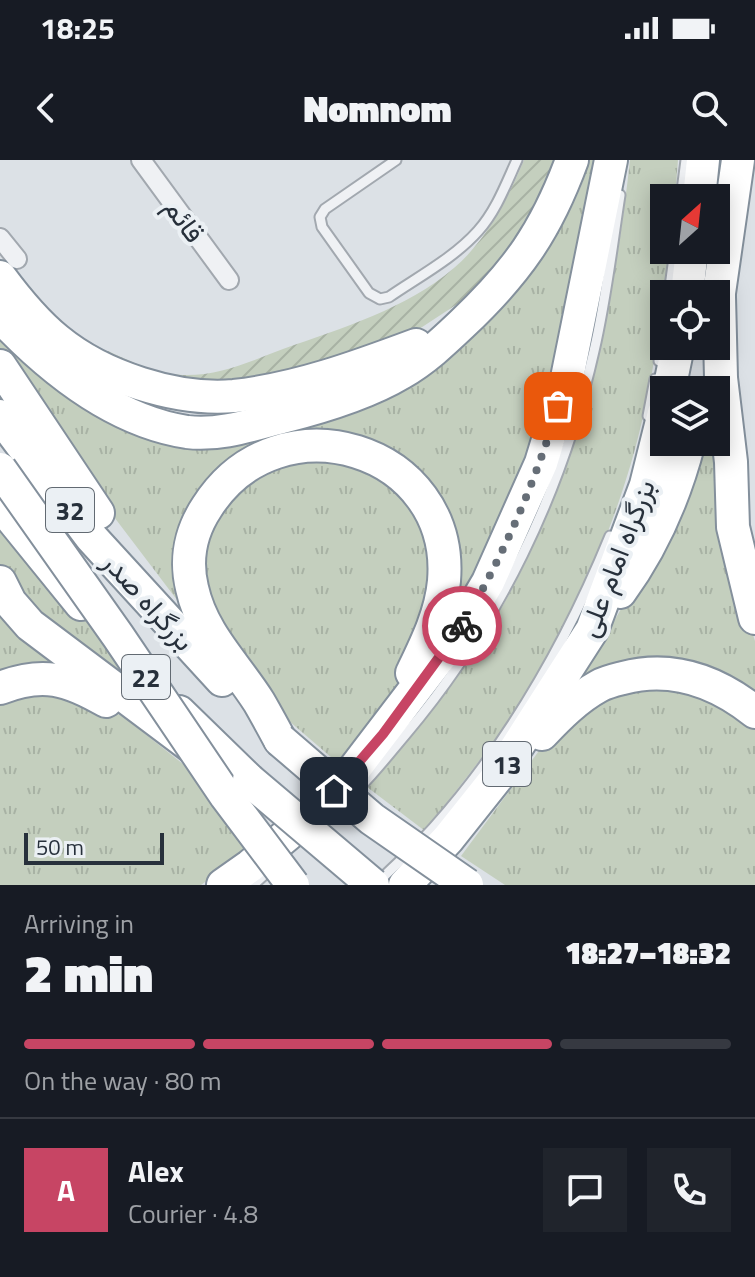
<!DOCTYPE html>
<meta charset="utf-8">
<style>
body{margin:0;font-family:"Titillium Web",Vazirmatn,sans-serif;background:#20242c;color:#f1f3f6;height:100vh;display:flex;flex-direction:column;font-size:30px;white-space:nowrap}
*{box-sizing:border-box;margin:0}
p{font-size:26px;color:#9ea1a6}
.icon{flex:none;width:44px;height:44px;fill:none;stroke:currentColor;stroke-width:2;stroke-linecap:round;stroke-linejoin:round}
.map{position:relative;height:725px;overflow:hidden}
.drawer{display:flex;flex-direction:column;background:#171b24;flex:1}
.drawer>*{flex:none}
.needle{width:52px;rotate:27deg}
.controls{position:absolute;left:650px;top:24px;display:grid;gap:16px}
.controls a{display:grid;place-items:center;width:80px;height:80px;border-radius:0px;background:#171b24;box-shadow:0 4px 20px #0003;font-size:40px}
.scale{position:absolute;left:24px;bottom:20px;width:140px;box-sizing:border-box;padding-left:8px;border:4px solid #27303b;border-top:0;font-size:22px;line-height:28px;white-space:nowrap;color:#27303b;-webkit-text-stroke:6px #ebf0f4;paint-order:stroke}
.pin{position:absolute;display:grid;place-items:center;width:68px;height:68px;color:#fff;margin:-34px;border-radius:16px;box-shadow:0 4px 12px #0006}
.courier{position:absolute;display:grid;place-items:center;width:80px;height:80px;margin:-40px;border:6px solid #c74564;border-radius:50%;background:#fff;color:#222;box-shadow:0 2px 10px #0007}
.overview em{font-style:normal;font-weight:800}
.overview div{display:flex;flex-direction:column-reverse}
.overview{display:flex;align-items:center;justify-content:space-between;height:136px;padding:0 24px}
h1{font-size:52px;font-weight:800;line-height:60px}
.bar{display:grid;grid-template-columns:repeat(4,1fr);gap:12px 8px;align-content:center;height:96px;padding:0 24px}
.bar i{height:10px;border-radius:6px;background:#363941}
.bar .active{background:#c74564}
.bar p{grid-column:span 4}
.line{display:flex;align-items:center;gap:20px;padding:0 24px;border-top:2px solid #363941}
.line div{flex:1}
.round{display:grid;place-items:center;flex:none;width:84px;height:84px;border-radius:0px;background:#20242c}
.status{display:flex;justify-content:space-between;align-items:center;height:56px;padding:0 40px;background:#171b24;direction:ltr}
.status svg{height:22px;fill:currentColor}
header{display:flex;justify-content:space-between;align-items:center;height:104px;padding:0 24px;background:#171b24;font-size:36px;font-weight:800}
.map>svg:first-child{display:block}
</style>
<div class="status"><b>18:25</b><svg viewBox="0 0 49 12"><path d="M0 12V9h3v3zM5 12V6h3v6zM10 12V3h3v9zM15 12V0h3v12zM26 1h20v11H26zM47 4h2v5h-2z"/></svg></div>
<header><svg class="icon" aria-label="back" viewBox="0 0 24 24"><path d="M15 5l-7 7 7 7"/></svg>Nomnom<svg class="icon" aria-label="search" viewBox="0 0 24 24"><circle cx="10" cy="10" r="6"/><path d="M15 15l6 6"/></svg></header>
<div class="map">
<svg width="755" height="725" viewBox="0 0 755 725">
<defs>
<pattern id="grass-tufts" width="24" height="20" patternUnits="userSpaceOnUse" patternTransform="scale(2)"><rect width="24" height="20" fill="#c4cfbe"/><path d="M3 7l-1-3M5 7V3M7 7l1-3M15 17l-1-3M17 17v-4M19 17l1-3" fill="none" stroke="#a8b2a4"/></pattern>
<pattern id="garden-furrows" width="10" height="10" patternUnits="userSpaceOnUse" patternTransform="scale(2)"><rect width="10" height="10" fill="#c4cfbe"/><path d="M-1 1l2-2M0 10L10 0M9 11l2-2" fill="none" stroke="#a8b2a4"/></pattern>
</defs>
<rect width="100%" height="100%" fill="#dce1e6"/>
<g fill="url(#grass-tufts)">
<path d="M590,0h8l-49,233 -38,111 -58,112 3,-53 -98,-126c-28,-6 -52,-8 -80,-2 -45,10 -98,59 -102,107 -2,19 12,59 17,79l-107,-141 -86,-131v-23l172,110 288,-92c57,-48 109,-111 130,-184z"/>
<path d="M630,0h48l-3,38h-11v52h5c-9,82 -21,167 -48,245 -24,72 -59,146 -101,209 -29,44 -63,85 -95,127l-58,-44c49,-57 98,-114 135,-180 77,-136 111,-293 128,-447z"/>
<path d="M697,282h19l23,148 16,51v62l-66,-35 -143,51 40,-50 45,-77z"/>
<path d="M306,301l41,1 40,21 28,31 10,18 8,43 -26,95 -18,30 -50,64 -65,-56 -58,-83 -14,-54 10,-39 17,-27 13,-15 30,-19z"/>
<path d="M0,359c53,68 116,130 164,202l-151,-128 -13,-28z"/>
<path d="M0,438l130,112 -130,-31z"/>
<path d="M680,521l75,44v160h-250l-44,-29 89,-120 48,-41z"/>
<path d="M23,529l77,15 25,14 82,65 44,65 -50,37h-201v-188z"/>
</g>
<path fill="url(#garden-furrows)" d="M524,0h34l-33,71 -54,64 -61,40 -85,31 -119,21 -101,-29 3,-7c24,11 48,23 75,24 36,1 68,-14 100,-26 59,-21 123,-40 171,-81 32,-27 54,-70 70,-108z"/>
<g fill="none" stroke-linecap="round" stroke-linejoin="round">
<g stroke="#a2a8af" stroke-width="13">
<g id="lane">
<path d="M396,0l-71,49 -5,8 2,10 47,66 11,6 9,-2c29,-20 65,-39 89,-66 18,-20 28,-47 39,-71"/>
<path d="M681,38l5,-38"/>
<path d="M669,134l6,-44"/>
<path d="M659,201l5,-30"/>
<path d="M648,256l7,-37"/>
<path d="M353,634c19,-18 35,-39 52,-59 94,-111 157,-243 189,-384 12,-51 18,-104 26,-156"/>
<path d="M377,723c19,-19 39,-36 57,-56 75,-84 133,-186 176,-291"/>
<path d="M253,725l21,-19"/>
</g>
</g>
<g stroke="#a2a8af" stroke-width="22">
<g id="street">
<path d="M141,0l88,120"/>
<path d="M0,78l17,21"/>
</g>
</g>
<g stroke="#84909c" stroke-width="36">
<g id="highway">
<path d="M699,38l4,-38"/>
<path d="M0,117c17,23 35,45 57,63 45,37 119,61 177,56 63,-7 123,-29 182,-51"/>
<path d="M687,134l5,-44"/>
<path d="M719,137l2,81 10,84 2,65 22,91"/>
<path d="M716,154l22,-154"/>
<path d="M0,156c49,52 114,105 187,116 32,4 64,-7 95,-15 40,-10 84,-23 119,-44 23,-13 42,-31 61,-49 55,-52 84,-93 110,-164"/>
<path d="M0,206l98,147"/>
<path d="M669,230l9,-44"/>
<path d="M0,256l91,121 131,143"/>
<path d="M0,344l81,100"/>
<path d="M0,422l10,20 20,23 161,121"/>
<path d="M620,432c33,-45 55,-96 69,-150"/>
<path d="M0,528c43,-17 68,-9 106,13"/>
<path d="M179,552l70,68"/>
<path d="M542,574c17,-18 35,-36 57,-48 7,-4 16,-6 24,-8 49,-13 93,3 132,34"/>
<path d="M280,580c-7,-13 -14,-26 -21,-38 -24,-38 -57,-68 -67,-114 -7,-29 -1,-57 15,-81 72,-113 248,-59 237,74 -3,33 -18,63 -32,92"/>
<path d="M223,725l27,-19 62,-52 43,-46 103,-135 30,-51 53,-119 26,-85 44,-218"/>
<path d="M405,725l43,-46 51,-64 93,-145 54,-145 18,-72"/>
</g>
</g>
<use href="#lane" stroke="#eff1f4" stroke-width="9"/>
<use href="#street" stroke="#eff1f4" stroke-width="18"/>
<use href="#highway" stroke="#fff" stroke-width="32"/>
<g stroke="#84909c" stroke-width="36" stroke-linecap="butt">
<g id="highway-bridge">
<path d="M0,309l118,167 108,160 67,89"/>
<path d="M280,580l92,79 95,66"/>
<path d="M249,620l124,105"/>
</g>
</g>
<use href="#highway-bridge" stroke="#fff" stroke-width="32"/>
</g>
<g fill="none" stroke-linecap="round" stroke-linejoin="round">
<path stroke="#666e77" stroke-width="8" stroke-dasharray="0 14.4" d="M462,466c41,-70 73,-142 96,-220"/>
<path stroke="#c74564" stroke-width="10" d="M334,631l49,-57 79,-108"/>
</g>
<g text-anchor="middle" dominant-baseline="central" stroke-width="8" stroke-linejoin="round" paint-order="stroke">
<g fill="#ebf0f4" stroke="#626a72" stroke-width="2">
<rect x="46" y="328" width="48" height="44" rx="6"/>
<rect x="122" y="495" width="48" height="44" rx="6"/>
<rect x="483" y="582" width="48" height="44" rx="6"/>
</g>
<g font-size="26" font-weight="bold" fill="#27303b">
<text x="70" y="350">32</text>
<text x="146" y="517">22</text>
<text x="507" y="604">13</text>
</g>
<g font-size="28" fill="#27303b" stroke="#ebf0f4">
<text transform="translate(185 60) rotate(54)">قائم</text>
<text transform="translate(616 398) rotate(-69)">بزرگراه امام علی</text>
<text transform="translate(149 441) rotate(48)">بزرگراه صدر</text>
</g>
</g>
</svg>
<div class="controls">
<a><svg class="needle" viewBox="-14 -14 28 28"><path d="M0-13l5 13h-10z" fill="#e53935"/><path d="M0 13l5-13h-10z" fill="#9ea1a6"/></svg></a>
<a><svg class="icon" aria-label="locate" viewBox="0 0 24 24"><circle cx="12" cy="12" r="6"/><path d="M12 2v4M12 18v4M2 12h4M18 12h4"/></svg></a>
<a><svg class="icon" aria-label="layers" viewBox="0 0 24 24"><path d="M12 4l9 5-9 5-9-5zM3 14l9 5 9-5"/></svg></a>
</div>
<div class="scale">50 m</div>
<div class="pin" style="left:558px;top:246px;background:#ea580c"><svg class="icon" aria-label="bag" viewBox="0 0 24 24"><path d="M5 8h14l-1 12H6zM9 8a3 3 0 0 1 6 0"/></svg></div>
<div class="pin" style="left:334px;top:631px;background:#1f2937"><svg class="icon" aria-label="home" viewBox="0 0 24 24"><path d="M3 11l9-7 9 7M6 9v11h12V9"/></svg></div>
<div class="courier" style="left:462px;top:466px"><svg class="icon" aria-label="bike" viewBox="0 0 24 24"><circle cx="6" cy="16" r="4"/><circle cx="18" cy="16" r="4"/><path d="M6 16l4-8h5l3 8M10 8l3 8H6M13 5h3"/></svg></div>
</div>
<section class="drawer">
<div class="overview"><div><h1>2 min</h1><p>Arriving in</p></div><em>18:27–18:32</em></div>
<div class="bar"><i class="active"></i><i class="active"></i><i class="active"></i><i></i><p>On the way · 80 m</p></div>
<div class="line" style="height:144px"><b class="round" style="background:#c74564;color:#fff">A</b><div><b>Alex</b><p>Courier · 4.8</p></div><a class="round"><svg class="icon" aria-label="chat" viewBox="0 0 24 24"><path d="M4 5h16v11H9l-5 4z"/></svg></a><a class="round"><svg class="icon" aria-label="phone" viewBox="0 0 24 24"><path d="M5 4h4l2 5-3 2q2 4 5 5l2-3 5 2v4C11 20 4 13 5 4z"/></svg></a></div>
</section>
